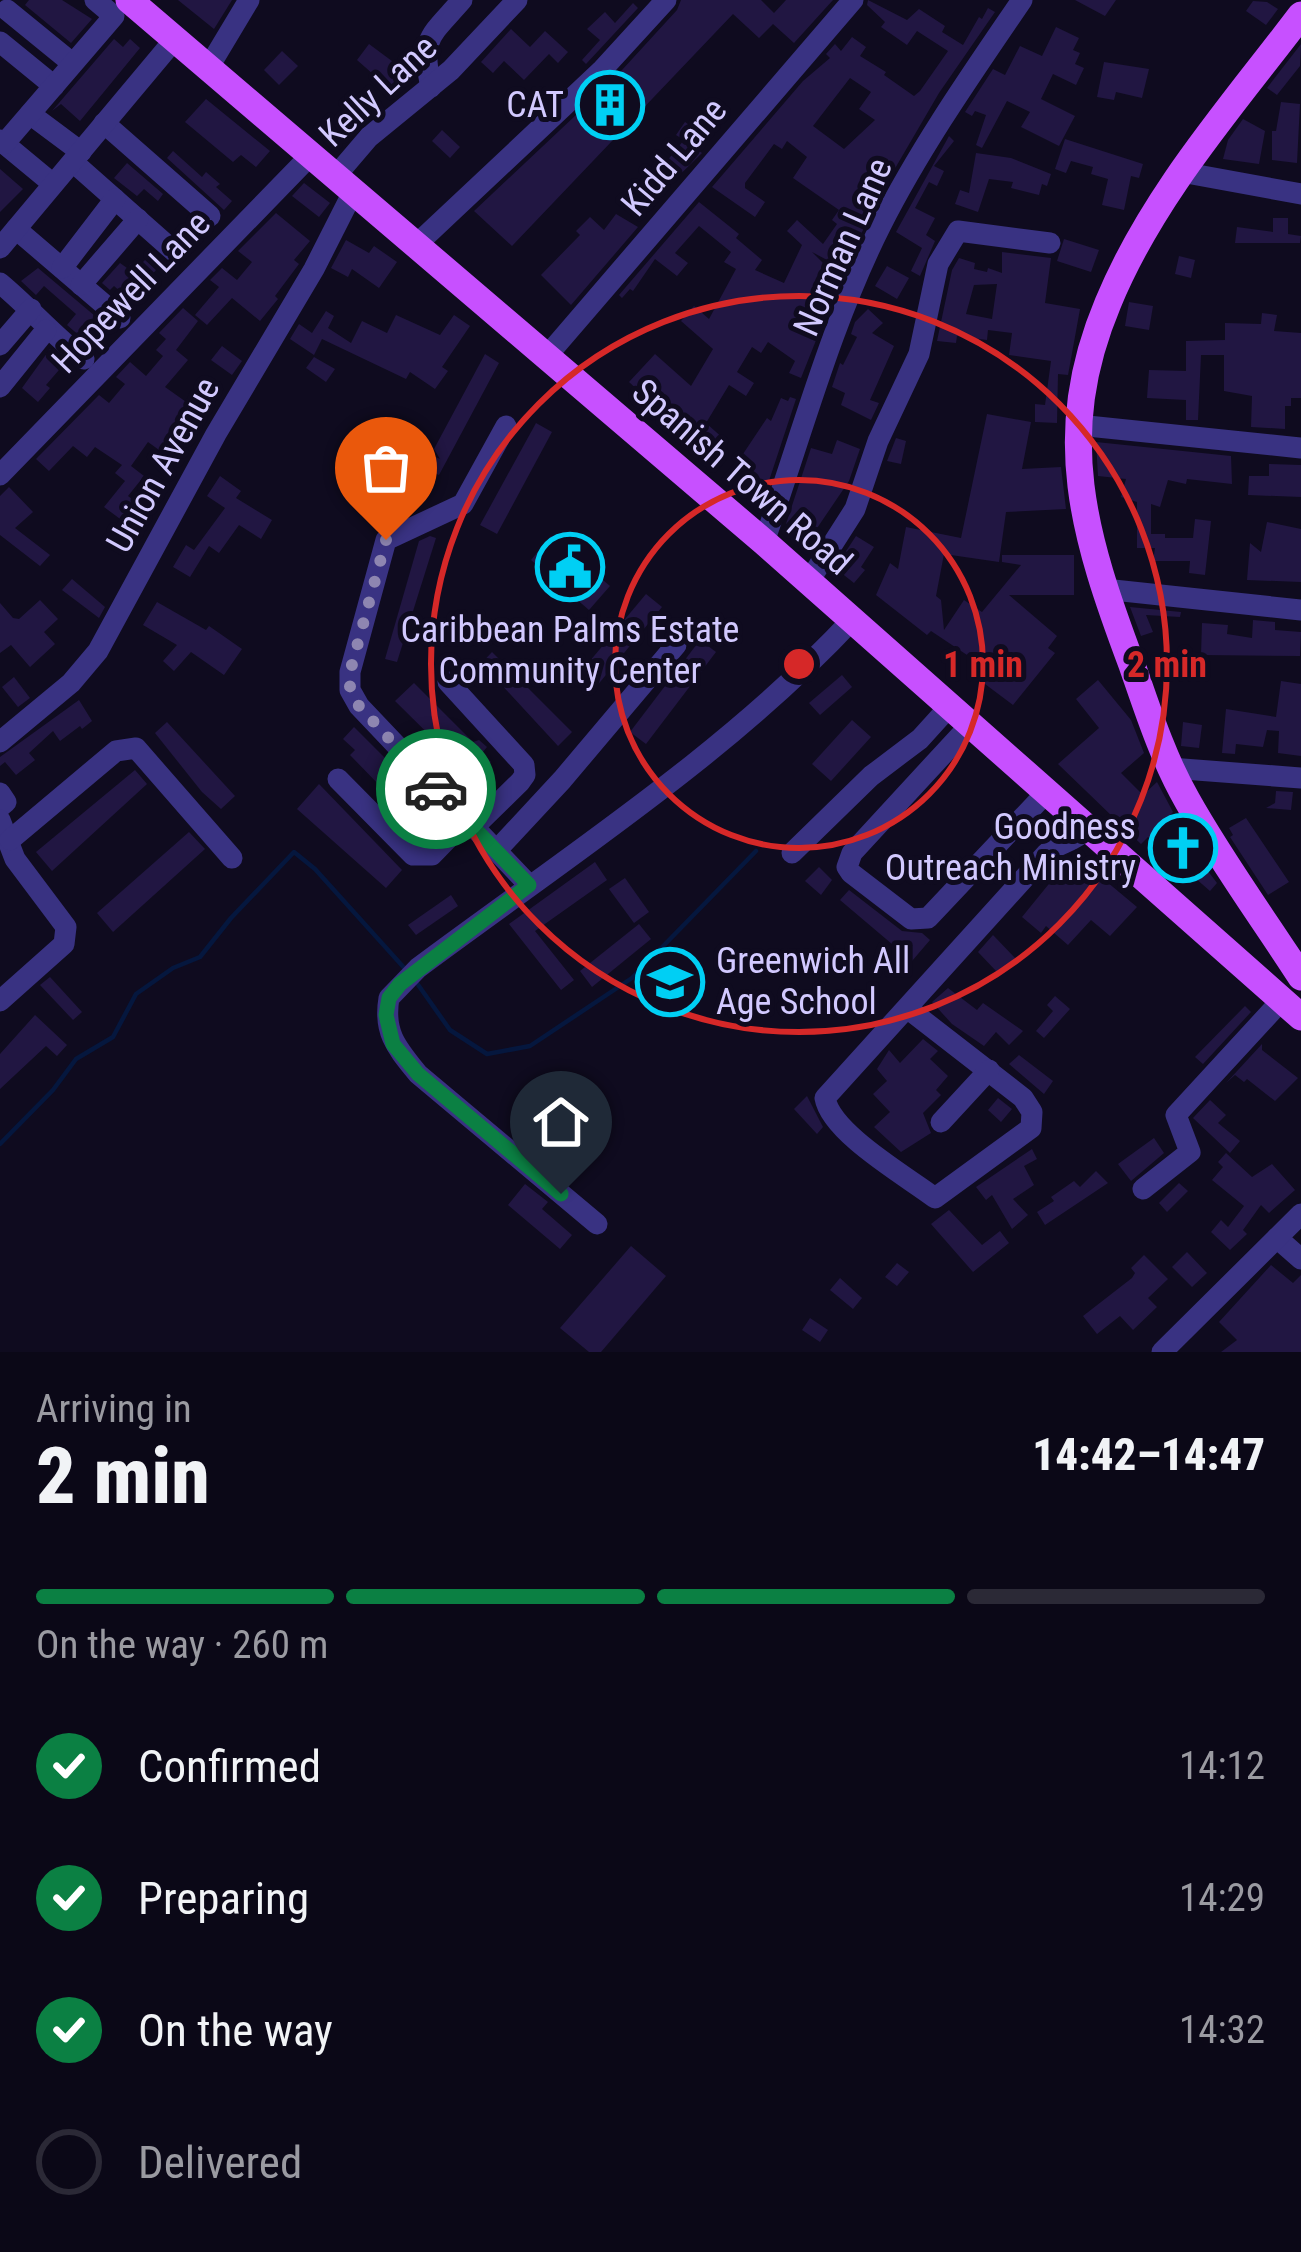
<!DOCTYPE html>
<meta charset="utf-8">
<style>
body{margin:0;font-family:"Roboto Condensed",sans-serif;background:#191624;color:#f1f3f6;height:100vh;display:flex;flex-direction:column;font-size:45px;white-space:nowrap}
*{box-sizing:border-box;margin:0}
p{font-size:39px;color:#9a9aa1}
.icon{flex:none;width:66px;height:66px;fill:none;stroke:currentColor;stroke-width:2;stroke-linecap:round;stroke-linejoin:round}
.map{position:relative;height:1352px;overflow:hidden}
.details{display:flex;flex-direction:column;background:#0b0817;flex:1}
.details>*{flex:none}
.pin{position:absolute;display:grid;place-items:center;width:102px;height:102px;color:#fff;margin:-123px -51px;border-radius:50% 50% 50% 0;rotate:-45deg;box-shadow:0 0 12px #0007}
.pin .icon{rotate:45deg}
.courier{position:absolute;display:grid;place-items:center;width:120px;height:120px;margin:-60px;border:9px solid #0b8043;border-radius:50%;background:#fff;color:#222;box-shadow:0 3px 15px #0007}
.summary em{font-style:normal;font-weight:800}
.summary div{display:flex;flex-direction:column-reverse}
.summary{display:flex;align-items:center;justify-content:space-between;height:204px;padding:0 36px}
h1{font-size:78px;font-weight:800;line-height:90px}
.bar{display:grid;grid-template-columns:repeat(4,1fr);gap:18px 12px;align-content:center;height:144px;padding:0 36px}
.bar i{height:15px;border-radius:9px;background:#2b2936}
.bar .selected{background:#0b8043}
.bar p{grid-column:span 4}
ol{padding:0 36px;list-style:none}
li{display:flex;align-items:center;gap:36px;height:132px}
li p{margin-inline-start:auto}
li .icon{padding:12px;border-radius:50%;background:#0b8043;color:#fff;stroke-width:4}
li:last-child{color:#9a9aa1}
li i{width:66px;height:66px;border:6px solid #2b2936;border-radius:50%}
.map>svg:first-child{display:block}
</style>
<div class="map">
<svg width="1301" height="1352" viewBox="0 0 1301 1352">
<rect width="100%" height="100%" fill="#0f0b1f"/>
<g fill="none" stroke-linecap="round" stroke-linejoin="round">
<g stroke="#05173e" stroke-width="4.5">
<path d="M414,979l36,51 37,24 43,-8 102,-68 124,-127"/>
<path d="M0,1144l53,-54 23,-31 37,-22 23,-43 37,-26 27,-11 31,-39 63,-66 21,17 92,102"/>
</g>
</g>
<g fill="#211642" fill-rule="evenodd">
<path d="M29,0h33l30,19 -21,24 -46,-38z"/>
<path d="M178,0h54l-18,29z"/>
<path d="M681,0h80l13,13 12,-13h47l-39,43 -21,-19 -14,14 -26,-24 -221,232 -38,-35 137,-129 66,-72z"/>
<path d="M868,0l39,20 12,-11 26,17 -3,6 21,13 16,-28 3,2 6,-11 7,4 -56,81 -56,96 -39,80 -32,-17 28,28 -39,98 -12,-5 6,-12 -27,-19 -7,11 -9,-6 -15,25 17,11 -8,13 -17,-11 -23,38 19,17 -12,14 -12,-9 3,-4 -34,-21 -41,-38 26,-28 36,32 22,-37 -32,-28 13,-15 15,13 27,-50 -12,-7 7,-10 -32,-26 -24,27 13,10 -11,13 -22,-17 -22,32 -3,-2 -8,9 -3,-3 80,-93 40,32 -3,4 26,22 -7,10 29,13 18,-38 -15,-14 10,-11 26,24 14,-20 -5,-4 7,-10 -46,-32 14,-21 -20,-16 -5,8 -8,-5 -29,39v5l20,14 -10,15 -43,-30 91,-106 27,-23 -4,-4 9,-10 6,7 11,-14 14,10 -6,9 26,16 -2,3 30,21 6,-5 28,-40 -31,-20 -10,14 -26,-18 4,-5 -18,-17zM850,78l21,14 -12,17 16,11 -31,29 -31,-23z"/>
<path d="M1075,0h41l-11,16z"/>
<path d="M1253,1l14,1 11,7 -12,16 -20,-14z"/>
<path d="M633,3l5,5 -52,56 -4,-4 18,-20 -13,-11 18,-17 10,11z"/>
<path d="M1056,27l23,11 -6,12 7,3 -5,11 9,4 -8,17 -23,-11 -12,25 34,17 -16,30 -38,-19 9,-15 -23,-11 -25,47 -6,-3 10,-30 -11,-4 -3,5 -7,-4 28,-43 12,6 15,-29 22,10z"/>
<path d="M511,29l19,18 15,-16 23,21 -10,11 -9,-9 -25,26 -20,-19 -11,12 -12,-11z"/>
<path d="M114,39l9,8 7,-8 10,9 -60,73 -19,-17 -9,7z"/>
<path d="M369,44l35,26 -14,19 -33,-29z"/>
<path d="M1301,44l-1,22 -23,29 -10,-7z"/>
<path d="M282,51l16,15 -19,19 -15,-15z"/>
<path d="M1104,62l45,7 -7,29 -26,-6 -2,8 -17,-3z"/>
<path d="M206,99l64,52 -14,16 -15,-12 -8,7 -48,-40z"/>
<path d="M1281,102l19,2 -3,59 -25,-3v-29h4z"/>
<path d="M1243,119l22,12 -6,33 -36,-5 5,-19z"/>
<path d="M685,122l19,14 -9,12 7,5 -47,46 -17,-15 19,-21 5,4 22,-27 -8,-5z"/>
<path d="M442,130l18,17 -10,11 -18,-17z"/>
<path d="M949,136l5,5 -20,25 10,5 -7,15 -8,-4 -14,26 20,10 -9,17 9,6 -15,35 -9,-5 11,-23 -26,-16z"/>
<path d="M1065,139l78,25 -4,14 -8,-2 -7,34 -22,-5 6,-26 -17,-5 2,-7 -22,-6 -5,12 -11,-4z"/>
<path d="M173,151l29,26 4,-5 14,12 -4,3 16,14 -8,9 -57,-52z"/>
<path d="M976,153l35,5 40,16 -4,12 -5,-2 -3,11 -28,-7 2,-6 -24,-3 -11,33 -23,-8 5,-14 9,3z"/>
<path d="M127,163l36,31 -5,7 -14,-12 -7,7 -23,-18z"/>
<path d="M0,169l23,20 -23,23z"/>
<path d="M304,183l26,20 -11,14 -27,-21z"/>
<path d="M276,213l34,28 -16,19 5,4 -24,32 3,3 -18,22 -28,-23 -25,27 -12,-10 24,-28 -9,-7 12,-12 15,12 15,-18 -14,-11z"/>
<path d="M616,214l22,13 -67,78 -30,-30 39,-40 -4,-4 14,-14 14,13z"/>
<path d="M1273,218h15v16l13,2 -1,7h-65l2,-16 36,5z"/>
<path d="M1064,239l35,11 -8,22 -34,-11z"/>
<path d="M346,240l23,13 5,-7 23,16 -18,26 -27,-19 -4,8 -17,-9z"/>
<path d="M1002,252l49,6 -6,45 35,6 -12,66 -10,-1 -1,49 -22,-1v-18l10,1 6,-44 -42,-6 3,-22 -24,-3 -1,10 -30,-4 -1,7 -19,-2 15,-71 7,-12 16,5 -1,6 13,3 1,-4 14,5zM997,284l-5,35 -26,-5 8,-29z"/>
<path d="M1179,256l16,4 -4,18 -16,-4z"/>
<path d="M145,260l11,10 -26,30 -16,-14 -4,4 -8,-7 18,-20 7,5 5,-5 5,5z"/>
<path d="M887,266l22,12 -12,21 -22,-13z"/>
<path d="M38,268l57,48 -12,14 9,8 -4,5 -21,-18 9,-11 -32,-28 -8,9 -15,-14z"/>
<path d="M1129,302l24,4 -4,24 -24,-4z"/>
<path d="M183,308l15,13 -22,29 12,10 -23,27 24,17 -23,32 9,6 -9,13 -18,-13 -17,24 13,10 -16,20 17,13 -14,18 -27,-20 21,-26 -10,-8 7,-8 -27,-18 -8,10 -14,-11 -24,25 -13,-12 63,-64 10,8 16,-19 -9,-7 14,-15 16,14 17,-20 -7,-6 10,-11 -7,-6z"/>
<path d="M868,309l15,14 -11,10 22,13 -24,54 9,3 -8,17 -30,-15 4,-12 -13,-6 8,-24 3,2 14,-28 -6,-3 4,-12z"/>
<path d="M326,311l8,5 -6,12 23,15 11,-22 25,12 9,-18 44,20 14,-20 16,11 -28,41 6,4 -13,18 -25,-17 -4,7 -84,-40 -8,16 -24,-16 9,-15 13,9z"/>
<path d="M1262,313l15,2 -3,16 27,2v65h-10v8h-6v23l-34,-2 1,-31 -28,-5v-36h-23l-3,65h-12v-20l-39,-2 2,-28 37,1v-30l39,-1v-17l36,1z"/>
<path d="M222,346l20,15 -10,14 -21,-15z"/>
<path d="M50,349l15,14 -19,22 4,3 -12,14 -16,-14z"/>
<path d="M485,354l14,9 -60,112 -15,-6 7,-14 9,4 -6,-10z"/>
<path d="M314,357l21,12 -9,13 -20,-14z"/>
<path d="M790,397l6,2 -35,106 -32,-26 17,-18 -5,-4 26,-39 4,3 10,-23 7,3z"/>
<path d="M987,414l44,8 -9,47 39,-2 5,42 -60,3 -7,50 -55,-8 -8,42 5,4 3,30 20,-30 18,12 39,-47 -19,-3v-7h72v40h-65l48,41 -9,12 7,5 -42,52 -44,-33 7,-11 -45,-30 -4,4 -51,-40 14,-32 8,6 8,-42 55,11z"/>
<path d="M536,423l16,9 -55,102 -17,-9z"/>
<path d="M896,438l10,3 -5,23 -14,-3z"/>
<path d="M837,440l23,9 -11,32 -40,59 -23,-16 25,-76 21,6z"/>
<path d="M1096,442l135,14 1,28 -45,-5 -1,5 -18,-4 -8,27 -9,-3v30h14v4h28l2,-19 16,2 -6,54 -16,-2 1,-12h-37l2,-13h-18v-46l-16,-5 5,-18 -28,-3z"/>
<path d="M1269,464l32,1v32l-53,-2 1,-19h20z"/>
<path d="M220,476l21,15 -5,7 36,22 -11,19 -22,-14 -20,28 -10,-7 -19,31 -17,-10 13,-22 8,5 31,-42 -18,-12z"/>
<path d="M9,487l24,25 -18,16 35,27 -10,11 -40,-31v-39z"/>
<path d="M1267,522l34,7v53l-54,-2 3,-37 11,9z"/>
<path d="M430,536l6,2 -39,124 -12,-3 34,-118z"/>
<path d="M551,536l59,50 -21,24 -58,-50z"/>
<path d="M856,536l18,11 -13,20 4,3 -11,13 -19,-15z"/>
<path d="M72,579l33,28 -6,11 -37,-28z"/>
<path d="M646,594l16,13 -71,86 -17,-13z"/>
<path d="M40,600l18,19 -14,13 11,12 -25,23 -19,-22 -11,8v-50l13,15 6,1z"/>
<path d="M157,602l49,28 3,-4 33,23 -18,26 -33,-23 -17,19 -11,-10 14,-16 -34,-20z"/>
<path d="M1130,607l51,5 -1,5 -34,-2 7,17 -12,4z"/>
<path d="M1253,620l22,2v8l26,2 -1,24 -99,-1 1,-32 26,2 -1,9 25,4z"/>
<path d="M700,640l16,12 -70,92 -16,-12z"/>
<path d="M492,652l80,80 -14,14 -60,-65 -4,4 -17,-17z"/>
<path d="M842,675l10,12 -32,28 -11,-12z"/>
<path d="M14,677l16,21 -12,9 -16,-20z"/>
<path d="M1098,680l33,40 13,33 -23,20 22,22 14,-13 16,30 -3,3 9,7 19,36 19,25 -7,8 -62,-54 -7,7 -83,-80 41,-36 -23,-29z"/>
<path d="M1281,681l20,3v72l-23,-3 1,-22 -12,-1 -4,17 -27,-3 -1,10 -13,-1 4,-44 50,8z"/>
<path d="M414,683l59,59 6,-2 8,7 -5,6 9,9 -17,17 -79,-78z"/>
<path d="M79,700l13,21 -10,8 -2,-3 -20,15 -7,-10 -24,22 6,7 -19,15 -11,-13 -5,4v-9z"/>
<path d="M852,720l19,17 -40,44 -19,-17z"/>
<path d="M167,722l68,74 -14,13 -19,-17 -47,-59z"/>
<path d="M1183,722l19,3 -3,23 -18,-2z"/>
<path d="M354,727l80,80 -16,18 -68,-70 5,-5 -12,-11z"/>
<path d="M135,770l12,14 -95,87 -16,-19z"/>
<path d="M319,784l83,86 -16,18 -89,-79z"/>
<path d="M1276,791l17,1 -2,18 -25,-2 9,-5z"/>
<path d="M1246,818l43,64 -21,13 -38,-58 3,-2 -4,-7z"/>
<path d="M189,832l16,17 -92,83 -16,-19z"/>
<path d="M1070,858l22,18 3,-4 42,35 -27,29 -19,-16 -23,25 -22,-19 -5,7 -19,-16z"/>
<path d="M595,862l12,18 -72,51 39,49 -13,10 -52,-66z"/>
<path d="M819,867l13,13 -11,15 -16,-14z"/>
<path d="M625,878l24,34 -15,11 -25,-34z"/>
<path d="M849,890l53,41 20,2 8,7 -18,21 -72,-61z"/>
<path d="M451,895l7,11 -42,29 -8,-10z"/>
<path d="M639,924l12,15 -59,48 -12,-16z"/>
<path d="M993,935l22,23 -17,15 -20,-21z"/>
<path d="M50,977l32,35 -9,8 -33,-35z"/>
<path d="M948,988l29,22 6,-7 40,28 -14,14 -13,-13 -12,14 -32,-22 -20,-22z"/>
<path d="M1055,996l15,13 -26,29 -8,-7 17,-20 -6,-6z"/>
<path d="M1245,1006l6,6 -48,52 -8,-7z"/>
<path d="M35,1015l32,30 -10,11 -11,-10 -46,43v-35z"/>
<path d="M923,1039l15,12 -8,8 18,17 -12,14 5,5 -18,18 8,20 -30,19 -27,-25 16,-15 -17,-18 14,-13 -10,-12 12,-19 11,13z"/>
<path d="M1262,1044v6l36,28 -23,23 -28,-22 -3,3 -9,-7 -9,8z"/>
<path d="M1019,1055l34,26 -9,13 -35,-30z"/>
<path d="M807,1096l16,31 -6,7 -23,-25z"/>
<path d="M998,1098l14,11 -11,13 -13,-12z"/>
<path d="M1210,1100l16,15 -8,8 22,18 -10,12 -37,-35z"/>
<path d="M1154,1138l10,15 -33,28 -13,-17z"/>
<path d="M1032,1149l5,10 -13,7 10,19 -21,14 15,16 -16,14 -20,-34 -6,5 -10,-13z"/>
<path d="M1226,1153l26,24 20,-13 23,26 -26,23 -8,-8 -18,25 4,4 -17,16 -19,-18 10,-12 7,7 16,-21 -32,-26 11,-13 -5,-5z"/>
<path d="M1096,1171l12,12 -63,42 -8,-13 17,-11 -3,-4 23,-16 6,6z"/>
<path d="M1179,1183l9,8 -21,21 -8,-9z"/>
<path d="M525,1184l23,18 -6,7 30,26 -12,14 -52,-44z"/>
<path d="M949,1210l33,35 18,-14 9,12 -36,29 -42,-48z"/>
<path d="M631,1246l35,30 -65,76h-12l-29,-24z"/>
<path d="M1187,1252l20,21 -15,14 -20,-20z"/>
<path d="M1144,1255l24,24 -20,19 9,9 -24,23 -13,-14 -23,18 -14,-18 49,-38 3,-5 -4,-5z"/>
<path d="M897,1263l12,9 -12,14 -12,-9z"/>
<path d="M1271,1265l22,18 8,-8v77h-80l16,-12 -18,-18z"/>
<path d="M840,1278l22,20 -9,11 -23,-19z"/>
<path d="M810,1318l18,12 -8,12 -18,-12z"/>
</g>
<g fill="none" stroke-linecap="round" stroke-linejoin="round">
<g stroke="#24b8b7" stroke-width="3" stroke-dasharray="6 9" stroke-linecap="butt">
<path d="M132,305l33,-39"/>
<path d="M96,345l14,-15"/>
</g>
<g stroke="#393282" stroke-width="21">
<path d="M7,10l65,53"/>
<path d="M0,42l54,44"/>
<path d="M207,70l42,-70"/>
<path d="M431,87c-11,-50 -1,-50 31,-87"/>
<path d="M30,114l51,38"/>
<path d="M104,123l106,93"/>
<path d="M0,140l53,44"/>
<path d="M4,144l110,-128 -19,-16"/>
<path d="M73,162l103,91"/>
<path d="M1181,172l120,22"/>
<path d="M334,178l35,-41 82,-67 66,-70"/>
<path d="M16,229l104,89"/>
<path d="M416,245l185,-174 65,-71"/>
<path d="M0,248l175,-209"/>
<path d="M62,268l53,-69"/>
<path d="M0,283c30,25 54,53 84,76"/>
<path d="M81,285l57,-66"/>
<path d="M0,345l31,-36"/>
<path d="M546,357l307,-357"/>
<path d="M0,387l46,-57"/>
<path d="M1078,425l223,23"/>
<path d="M506,426l-43,78 -77,36 -36,132v18l9,16 170,179"/>
<path d="M0,475l309,-318"/>
<path d="M764,542c37,-105 67,-218 117,-317 40,-79 92,-153 141,-225"/>
<path d="M809,581l46,-72 23,-68 41,-87 19,-90 20,-33 92,12"/>
<path d="M1104,589l197,21"/>
<path d="M448,682l76,83 1,10 -5,7 -47,46"/>
<path d="M970,725l-118,128 -5,14 4,6 60,46 17,-1 118,-125"/>
<path d="M0,742l71,-59 27,-32 118,-217 98,-165 38,-75"/>
<path d="M1170,768l131,10"/>
<path d="M338,779l75,76h19l34,-35"/>
<path d="M0,793l6,9 -6,5"/>
<path d="M0,820l15,39 51,68 -2,17 -64,57"/>
<path d="M10,840l106,-89 20,-3 96,110"/>
<path d="M497,850l65,-70 114,-135"/>
<path d="M792,853l79,-77 49,-37 29,-32"/>
<path d="M907,1008l116,90 9,14 -1,16 -96,70c-29,-22 -104,-65 -110,-100l221,-244c12,-12 25,-10 41,-25"/>
<path d="M941,1122l48,-52"/>
<path d="M1143,1189l47,-37 -14,-37 105,-114"/>
<path d="M597,1224l-179,-150c-21,-26 -35,-41 -29,-76l29,-30c146,-109 310,-215 434,-348"/>
<path d="M1277,1238l24,21"/>
<path d="M1162,1352l139,-138"/>
</g>
<g stroke="#c750ff" stroke-width="27">
<path d="M129,0l635,542 537,475"/>
<path d="M1301,15c-69,91 -149,181 -193,288 -56,133 -24,234 24,362 16,46 31,93 55,135 34,61 76,118 114,177"/>
</g>
</g>
<g fill="none" stroke-linecap="round" stroke-linejoin="round">
<path stroke="#8e86b1" stroke-width="12" stroke-dasharray="0 21.6" d="M386,540l-36,132v18l9,16 77,83"/>
<path stroke="#0b8043" stroke-width="15" d="M436,789l93,96 -129,99 -11,14 -3,17 7,29 25,30 143,120"/>
</g>
<g fill="none" stroke="#d62828" stroke-width="6">
<circle cx="799" cy="664" r="184"/>
<circle cx="799" cy="664" r="368"/>
</g>
<defs>
<g id="building-ring" transform="scale(3.45)"><circle r="9.5" fill="#0f0b1f" stroke="#00cff4" stroke-width="1.5"/><path d="M-4-6H4V6H1V3H-1V6H-4ZM-2.5-4.3h1.7v1.8h-1.7ZM.8-4.3h1.7v1.8H.8ZM-2.5-1h1.7V.8h-1.7ZM.8-1h1.7V.8H.8Z" fill="#00cff4"/></g>
<g id="civic-ring" transform="scale(3.45)"><circle r="9.5" fill="#0f0b1f" stroke="#00cff4" stroke-width="1.5"/><path d="M-.6-6.5H3V-4.5H.6V-3L4-1V1h2V6H-6V1h2V-1L-.6-3ZM-1.2 2.5V6h2.4V2.5Z" fill="#00cff4"/></g>
<g id="church-ring" transform="scale(3.45)"><circle r="9.5" fill="#0f0b1f" stroke="#00cff4" stroke-width="1.5"/><path d="M-1.2-6h2.4v3.5h3.3v2.4h-3.3V6h-2.4V-.1h-3.3v-2.4h3.3Z" fill="#00cff4"/></g>
<g id="school-ring" transform="scale(3.45)"><circle r="9.5" fill="#0f0b1f" stroke="#00cff4" stroke-width="1.5"/><path d="M0-5L7-2L0 1L-7-2ZM-4 1L0 2.5L4 1V4Q0 6-4 4Z" fill="#00cff4"/></g>
</defs>
<g fill-rule="evenodd">
<use href="#building-ring" x="610" y="105"/>
<use href="#civic-ring" x="570" y="567"/>
<use href="#church-ring" x="1183" y="848"/>
<use href="#school-ring" x="670" y="982"/>
</g>
<g text-anchor="middle" dominant-baseline="central" stroke-width="10" stroke-linejoin="round" paint-order="stroke">
<g font-size="36" fill="#d2c9ff" stroke="#0f0b1f">
<text transform="translate(378 91) rotate(-43)">Kelly Lane</text>
<text transform="translate(674 157) rotate(-50)">Kidd Lane</text>
<text transform="translate(843 247) rotate(-66)">Norman Lane</text>
<text transform="translate(131 292) rotate(-46)">Hopewell Lane</text>
<text transform="translate(163 465) rotate(-61)">Union Avenue</text>
<text transform="translate(742 477) rotate(41)">Spanish Town Road</text>
</g>
<g font-size="36" fill="#d2c9ff" stroke="#0f0b1f" text-anchor="end">
<text x="564" y="105">CAT</text>
<text x="570" y="630" text-anchor="middle">Caribbean Palms Estate<tspan x="570" dy="41">Community Center</tspan></text>
<text x="1136" y="827">Goodness<tspan x="1136" dy="41">Outreach Ministry</tspan></text>
<text x="716" y="961" text-anchor="start">Greenwich All<tspan x="716" dy="41">Age School</tspan></text>
</g>
</g>
<circle cx="799" cy="664" r="18" fill="#d62828" stroke="#0f0b1f" stroke-width="6"/>
<g font-size="36" text-anchor="middle" font-weight="bold" fill="#d62828" stroke="#0f0b1f" stroke-width="10" stroke-linejoin="round" paint-order="stroke">
<text x="983" y="677">1 min</text>
<text x="1167" y="677">2 min</text>
</g>
</svg>
<div class="pin" style="left:386px;top:540px;background:#ea580c"><svg class="icon" aria-label="bag" viewBox="0 0 24 24"><path d="M5 8h14l-1 12H6zM9 8a3 3 0 0 1 6 0"/></svg></div>
<div class="pin" style="left:561px;top:1194px;background:#1f2937"><svg class="icon" aria-label="home" viewBox="0 0 24 24"><path d="M3 11l9-7 9 7M6 9v11h12V9"/></svg></div>
<div class="courier" style="left:436px;top:789px"><svg class="icon" aria-label="car" viewBox="0 0 24 24"><path d="M5 17H2v-5l4-1 3-4h7l3 4 3 1v5h-3M9 17h6M6 11h13"/><circle cx="7" cy="17" r="2"/><circle cx="17" cy="17" r="2"/></svg></div>
</div>
<section class="details">
<div class="summary"><div><h1>2 min</h1><p>Arriving in</p></div><em>14:42–14:47</em></div>
<div class="bar"><i class="selected"></i><i class="selected"></i><i class="selected"></i><i></i><p>On the way · 260 m</p></div>
<ol>
<li><svg class="icon" aria-label="check" viewBox="0 0 24 24"><path d="M5 12l5 5 9-10"/></svg>Confirmed<p>14:12</p></li>
<li><svg class="icon" aria-label="check" viewBox="0 0 24 24"><path d="M5 12l5 5 9-10"/></svg>Preparing<p>14:29</p></li>
<li><svg class="icon" aria-label="check" viewBox="0 0 24 24"><path d="M5 12l5 5 9-10"/></svg>On the way<p>14:32</p></li>
<li><i></i>Delivered</li>
</ol>
</section>
